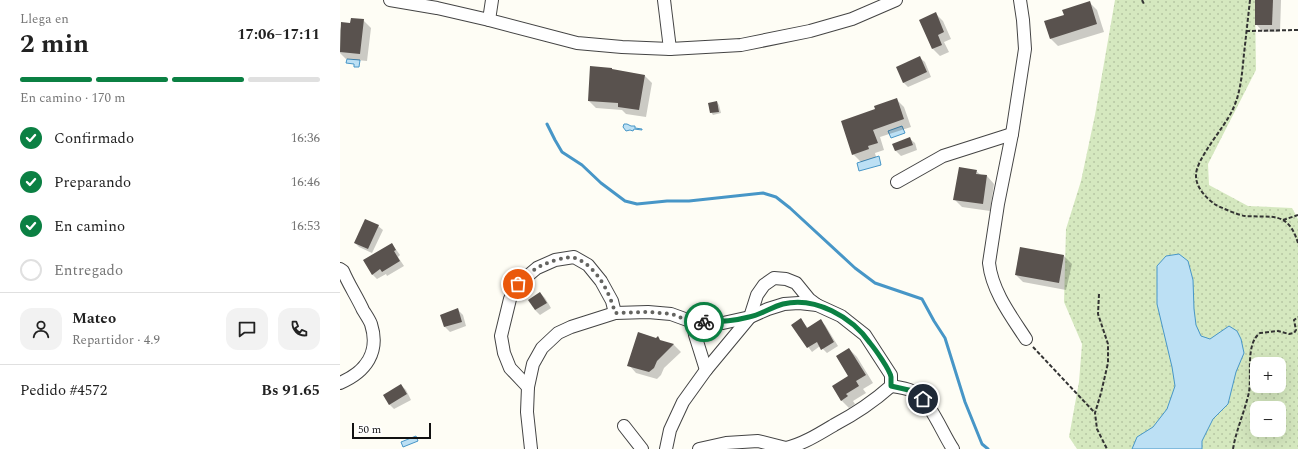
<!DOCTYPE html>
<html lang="es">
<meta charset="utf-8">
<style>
body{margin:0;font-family:Spectral,serif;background:#f2f2f2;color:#222;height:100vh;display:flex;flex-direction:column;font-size:15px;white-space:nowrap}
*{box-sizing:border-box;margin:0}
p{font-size:13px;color:#767676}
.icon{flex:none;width:22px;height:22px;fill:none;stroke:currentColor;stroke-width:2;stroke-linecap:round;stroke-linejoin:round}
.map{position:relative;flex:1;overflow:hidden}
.details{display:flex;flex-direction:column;background:#fff;width:340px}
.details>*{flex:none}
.tools{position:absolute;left:910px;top:357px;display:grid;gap:8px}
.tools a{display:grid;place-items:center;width:36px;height:36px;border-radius:8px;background:#fff;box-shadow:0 4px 16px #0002;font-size:20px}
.scale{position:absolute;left:12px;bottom:10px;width:79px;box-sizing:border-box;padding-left:4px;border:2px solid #111;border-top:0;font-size:11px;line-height:14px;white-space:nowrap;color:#111;-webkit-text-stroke:3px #fff;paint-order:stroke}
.pin{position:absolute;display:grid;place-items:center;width:34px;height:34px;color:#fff;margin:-17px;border:2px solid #fff;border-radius:50%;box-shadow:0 1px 4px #0007}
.courier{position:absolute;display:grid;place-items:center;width:40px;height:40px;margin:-20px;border:3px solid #0b8043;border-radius:50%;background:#fff;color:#222;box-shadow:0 1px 5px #0007}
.headline em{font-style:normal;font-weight:700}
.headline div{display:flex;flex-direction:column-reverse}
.headline{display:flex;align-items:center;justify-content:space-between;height:68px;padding:0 20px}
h1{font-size:26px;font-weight:700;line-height:30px}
.bar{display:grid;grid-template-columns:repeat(4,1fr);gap:6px 4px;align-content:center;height:48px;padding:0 20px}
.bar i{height:5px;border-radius:3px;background:#e0e0e0}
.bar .on{background:#0b8043}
.bar p{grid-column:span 4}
.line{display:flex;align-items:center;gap:10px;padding:0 20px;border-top:1px solid #e0e0e0}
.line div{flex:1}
.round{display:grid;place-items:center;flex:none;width:42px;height:42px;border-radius:12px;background:#f2f2f2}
ol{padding:0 20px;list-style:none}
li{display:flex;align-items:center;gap:12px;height:44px}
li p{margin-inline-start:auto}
li .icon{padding:4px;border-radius:50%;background:#0b8043;color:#fff;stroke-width:4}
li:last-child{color:#767676}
li i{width:22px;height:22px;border:2px solid #e0e0e0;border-radius:50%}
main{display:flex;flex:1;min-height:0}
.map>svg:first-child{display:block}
</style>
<main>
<section class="details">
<div class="headline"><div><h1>2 min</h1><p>Llega en</p></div><em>17:06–17:11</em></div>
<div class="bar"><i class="on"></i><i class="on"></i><i class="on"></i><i></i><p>En camino · 170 m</p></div>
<ol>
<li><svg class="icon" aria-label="check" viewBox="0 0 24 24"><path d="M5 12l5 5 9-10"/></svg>Confirmado<p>16:36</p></li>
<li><svg class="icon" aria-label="check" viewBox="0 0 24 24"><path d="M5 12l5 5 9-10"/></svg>Preparando<p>16:46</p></li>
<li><svg class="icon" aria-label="check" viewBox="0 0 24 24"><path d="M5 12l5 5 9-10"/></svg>En camino<p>16:53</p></li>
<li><i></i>Entregado</li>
</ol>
<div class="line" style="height:72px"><a class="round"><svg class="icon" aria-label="person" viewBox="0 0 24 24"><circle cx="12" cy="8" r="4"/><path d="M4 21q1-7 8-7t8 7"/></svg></a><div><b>Mateo</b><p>Repartidor · 4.9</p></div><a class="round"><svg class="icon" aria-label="chat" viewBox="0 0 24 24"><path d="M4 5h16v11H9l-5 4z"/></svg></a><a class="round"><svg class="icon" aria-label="phone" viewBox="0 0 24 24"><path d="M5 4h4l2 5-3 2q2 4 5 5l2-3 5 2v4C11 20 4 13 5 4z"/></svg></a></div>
<div class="line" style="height:52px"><div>Pedido #4572</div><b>Bs 91.65</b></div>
</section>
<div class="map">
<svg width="958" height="449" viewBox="0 0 958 449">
<defs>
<pattern id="grass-dots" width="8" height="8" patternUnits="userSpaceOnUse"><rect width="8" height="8" fill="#d5e8bf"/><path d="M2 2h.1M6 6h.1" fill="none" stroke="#b6c6a3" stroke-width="1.8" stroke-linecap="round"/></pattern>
</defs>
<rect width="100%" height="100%" fill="#fefdf5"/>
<path fill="url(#grass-dots)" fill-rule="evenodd" d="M775,0h140l1,70 -48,94 1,21 39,21 44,2 6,11v230h-221l-8,-12 10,-55 3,-38 -18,-42 2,-73 15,-48 14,-66zM917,364h22v22h-22zM917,408h22v22h-22z"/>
<g fill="#bce0f4" stroke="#4796c7">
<path d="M7,59l13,1 -1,7h-5v-3l-8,-1z"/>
<path d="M284,124h3l4,2h4v2l7,1v1l-8,-1 -1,2 -3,-1 -4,1 -3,-4z"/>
<path d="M562,126l3,7 -14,5 -3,-7z"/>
<path d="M539,156l2,9 -22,6 -2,-8z"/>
<path d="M839,254l9,7 5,19 1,29 2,16 5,11 9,3 19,-13 8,5 4,8 3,14 -8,19 -8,32 -15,15 -11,22v8h-70l5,-12 16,-10 14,-18 8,-23 -3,-19 -15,-63v-38l9,-10z"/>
<path d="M76,436l2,5 -15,6 -2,-5z"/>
</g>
<g fill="#0003">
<path d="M916,0h25l-1,32h-17l-7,-8z"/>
<path d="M750,3l7,7 7,22 -46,14 -7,-7 14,-24z"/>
<path d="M596,14l7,7 8,18 -7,3 5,10 -9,4 -7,-7z"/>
<path d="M23,20l8,8 -4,33 -21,-2 -6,-6v-23l2,-7 9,1z"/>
<path d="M580,58l5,4 6,15 -23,10 -5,-5z"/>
<path d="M305,76l7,7 -6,34 -20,-3 -4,-4 -26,-2 -7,-7z"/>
<path d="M557,100l7,7 7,20 -31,10 4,13 -9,3 1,4 -15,5 -8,-8 24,-44z"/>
<path d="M377,102l2,3 2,8 -8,2 -2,-3z"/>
<path d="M570,139l5,4 2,7 -16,6 -5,-5 -2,-7z"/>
<path d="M636,171l5,4 6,1 7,8 -4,27 -28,-4 -8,-8z"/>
<path d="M38,226l5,4 -11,23 -13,-6 -4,-4z"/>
<path d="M52,244l8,11 -2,2 6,9 -17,10 -1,-2 -9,5 -5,-5z"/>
<path d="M681,248l43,8 8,8 -6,26 -43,-8 -7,-7z"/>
<path d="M200,293l5,5 6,10 -11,7 -5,-5z"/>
<path d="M118,310l5,5 3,11 -16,6 -5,-5 -4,-12z"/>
<path d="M461,320l7,8 12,-7 5,4 13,21 -11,7 -7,-7 -8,6 -20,-27z"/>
<path d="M320,341l14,4 7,7 -17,16 -3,7 -4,4 -21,-6 -7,-8z"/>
<path d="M509,349l8,8 16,26 -10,6 3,4 -13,8 2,3 -6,4 -8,-8 9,-23z"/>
<path d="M61,385l5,5 5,10 -17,9 -5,-5z"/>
</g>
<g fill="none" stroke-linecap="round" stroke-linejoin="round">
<path stroke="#4796c7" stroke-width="3" d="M207,124l8,16 7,12 20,13 19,18 24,18 12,3 30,-3h22l74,-8 13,4 14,11 65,60 20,15 47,16 12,22 11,17 20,64 17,42 6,5"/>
</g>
<g fill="#59524e">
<path d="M915,0h18l-1,25h-17z"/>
<path d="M750,1l7,23 -47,15 -6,-18 20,-6 -2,-5z"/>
<path d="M596,12l8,20 -6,3 4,10 -10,4 -13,-29z"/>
<path d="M11,18l13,1 -4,35 -20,-2 1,-30 9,1z"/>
<path d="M580,56l7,16 -24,11 -7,-16z"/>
<path d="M250,66l22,2v1l33,6 -6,35 -21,-3v-4l-30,-2z"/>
<path d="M557,98l7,21 -31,11 5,13 -10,3 1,3 -17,6 -11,-34 34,-12 -1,-3z"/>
<path d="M377,101l2,11 -9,1 -2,-10z"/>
<path d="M570,137l3,8 -18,6 -3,-7z"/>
<path d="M619,167l18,3 -1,4 11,1 -4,29 -30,-4z"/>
<path d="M25,219l14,6 -11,24 -14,-6z"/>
<path d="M52,243l4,7 -2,1 6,10 -18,11 -2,-3 -8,6 -9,-15z"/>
<path d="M680,247l44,8 -5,28 -44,-8z"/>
<path d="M200,292l7,11 -12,7 -7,-10z"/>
<path d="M118,308l4,14 -18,5 -4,-12z"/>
<path d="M461,318l6,10 14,-9 13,23 -13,8 -4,-8 -10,6 -16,-23z"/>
<path d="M298,332l18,6 2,-2 2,4 14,4 -17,17 -3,7 -5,4 -22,-6z"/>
<path d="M509,348l17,27 -10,6 3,5 -13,8 2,2 -7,5 -9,-15 16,-10 -12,-20z"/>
<path d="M61,384l6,10 -18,11 -6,-10z"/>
</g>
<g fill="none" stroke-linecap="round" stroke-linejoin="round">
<g stroke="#444" stroke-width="14">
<g id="minor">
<path d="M50,0l47,8 52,12 88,23 45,4 48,2 71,-4 69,-14 42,-12 44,-19"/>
<path d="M324,0l6,49"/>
<path d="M680,0l3,20 2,29 -13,85 -14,70 -9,59c3,28 22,53 37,76"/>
<path d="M149,20l3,-20"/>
<path d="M557,182l46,-26 69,-22"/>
<path d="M0,269l3,2c6,14 14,26 20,39 3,5 6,9 8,14 9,28 -5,48 -31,59"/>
<path d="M353,322l2,13 11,35"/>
<path d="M551,386c7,1 15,2 21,5 18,8 30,42 41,58"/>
<path d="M188,387l-18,-19 -6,-15 -3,-17 9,-37 8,-15 19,-16 18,-8 19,-3 14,8 13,16 11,20 3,12"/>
<path d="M284,426l18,23"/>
<path d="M191,449l-4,-37 1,-25 5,-23 9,-16 16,-15 13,-6 44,-14 33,-1 23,2 22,8 30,1 27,-6 18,-8 16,-5 15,-1 18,2 24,11 24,19 26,40v11c-18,16 -36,28 -57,39 -15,9 -31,19 -48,23"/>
<path d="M326,449l4,-19 13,-28 23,-32 44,-53 7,-22 7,-10 10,-7 12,1 10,4 13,16 8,6"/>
<path d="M359,449l27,-6 32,-2 28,7 1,1"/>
</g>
</g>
<g stroke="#333" stroke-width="2" stroke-dasharray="4 2" stroke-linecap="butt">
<path d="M802,0l2,4"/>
<path d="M910,0c-2,18 -4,36 -6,54 -2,19 -3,39 -12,57 -8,17 -37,49 -36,65 0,12 11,23 20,29 6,3 22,10 29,11 26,2 43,-6 53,27"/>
<path d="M906,31l52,-1"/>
<path d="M943,220l15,-5"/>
<path d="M759,294l-1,20 10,30v19l-7,30 -6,20 2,16 10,20"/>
<path d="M693,347l62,66"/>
<path d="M893,449c3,-19 12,-38 16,-57 3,-17 -4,-48 11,-59l18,-2 11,3 5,-1 2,-3 -2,-10 4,-3"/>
</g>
<use href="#minor" stroke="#fff" stroke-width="12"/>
</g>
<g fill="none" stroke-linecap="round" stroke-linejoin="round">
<path stroke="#646461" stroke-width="4" stroke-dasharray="0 7.2" d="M178,284c6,-5 12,-12 19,-16 8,-5 30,-13 38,-10 21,7 35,35 40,55l33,-1 24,2 20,8h12"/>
<path stroke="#0b8043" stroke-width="5" d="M364,322c15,0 30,-1 45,-5 12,-2 22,-10 34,-13 32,-8 69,13 87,39 5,6 20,27 21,34 0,2 0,6 0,9l22,5 10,8"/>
</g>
</svg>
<div class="tools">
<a>+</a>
<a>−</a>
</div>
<div class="scale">50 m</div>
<div class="pin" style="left:178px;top:284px;background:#ea580c"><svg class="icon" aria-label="bag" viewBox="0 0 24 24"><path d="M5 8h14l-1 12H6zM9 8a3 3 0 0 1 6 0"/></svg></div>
<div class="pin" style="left:583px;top:399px;background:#1f2937"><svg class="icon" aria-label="home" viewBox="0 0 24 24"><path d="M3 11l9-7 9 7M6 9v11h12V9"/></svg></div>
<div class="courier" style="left:364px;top:322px"><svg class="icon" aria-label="bike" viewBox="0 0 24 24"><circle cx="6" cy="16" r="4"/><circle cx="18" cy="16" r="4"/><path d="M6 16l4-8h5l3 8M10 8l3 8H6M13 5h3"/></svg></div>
</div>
</main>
